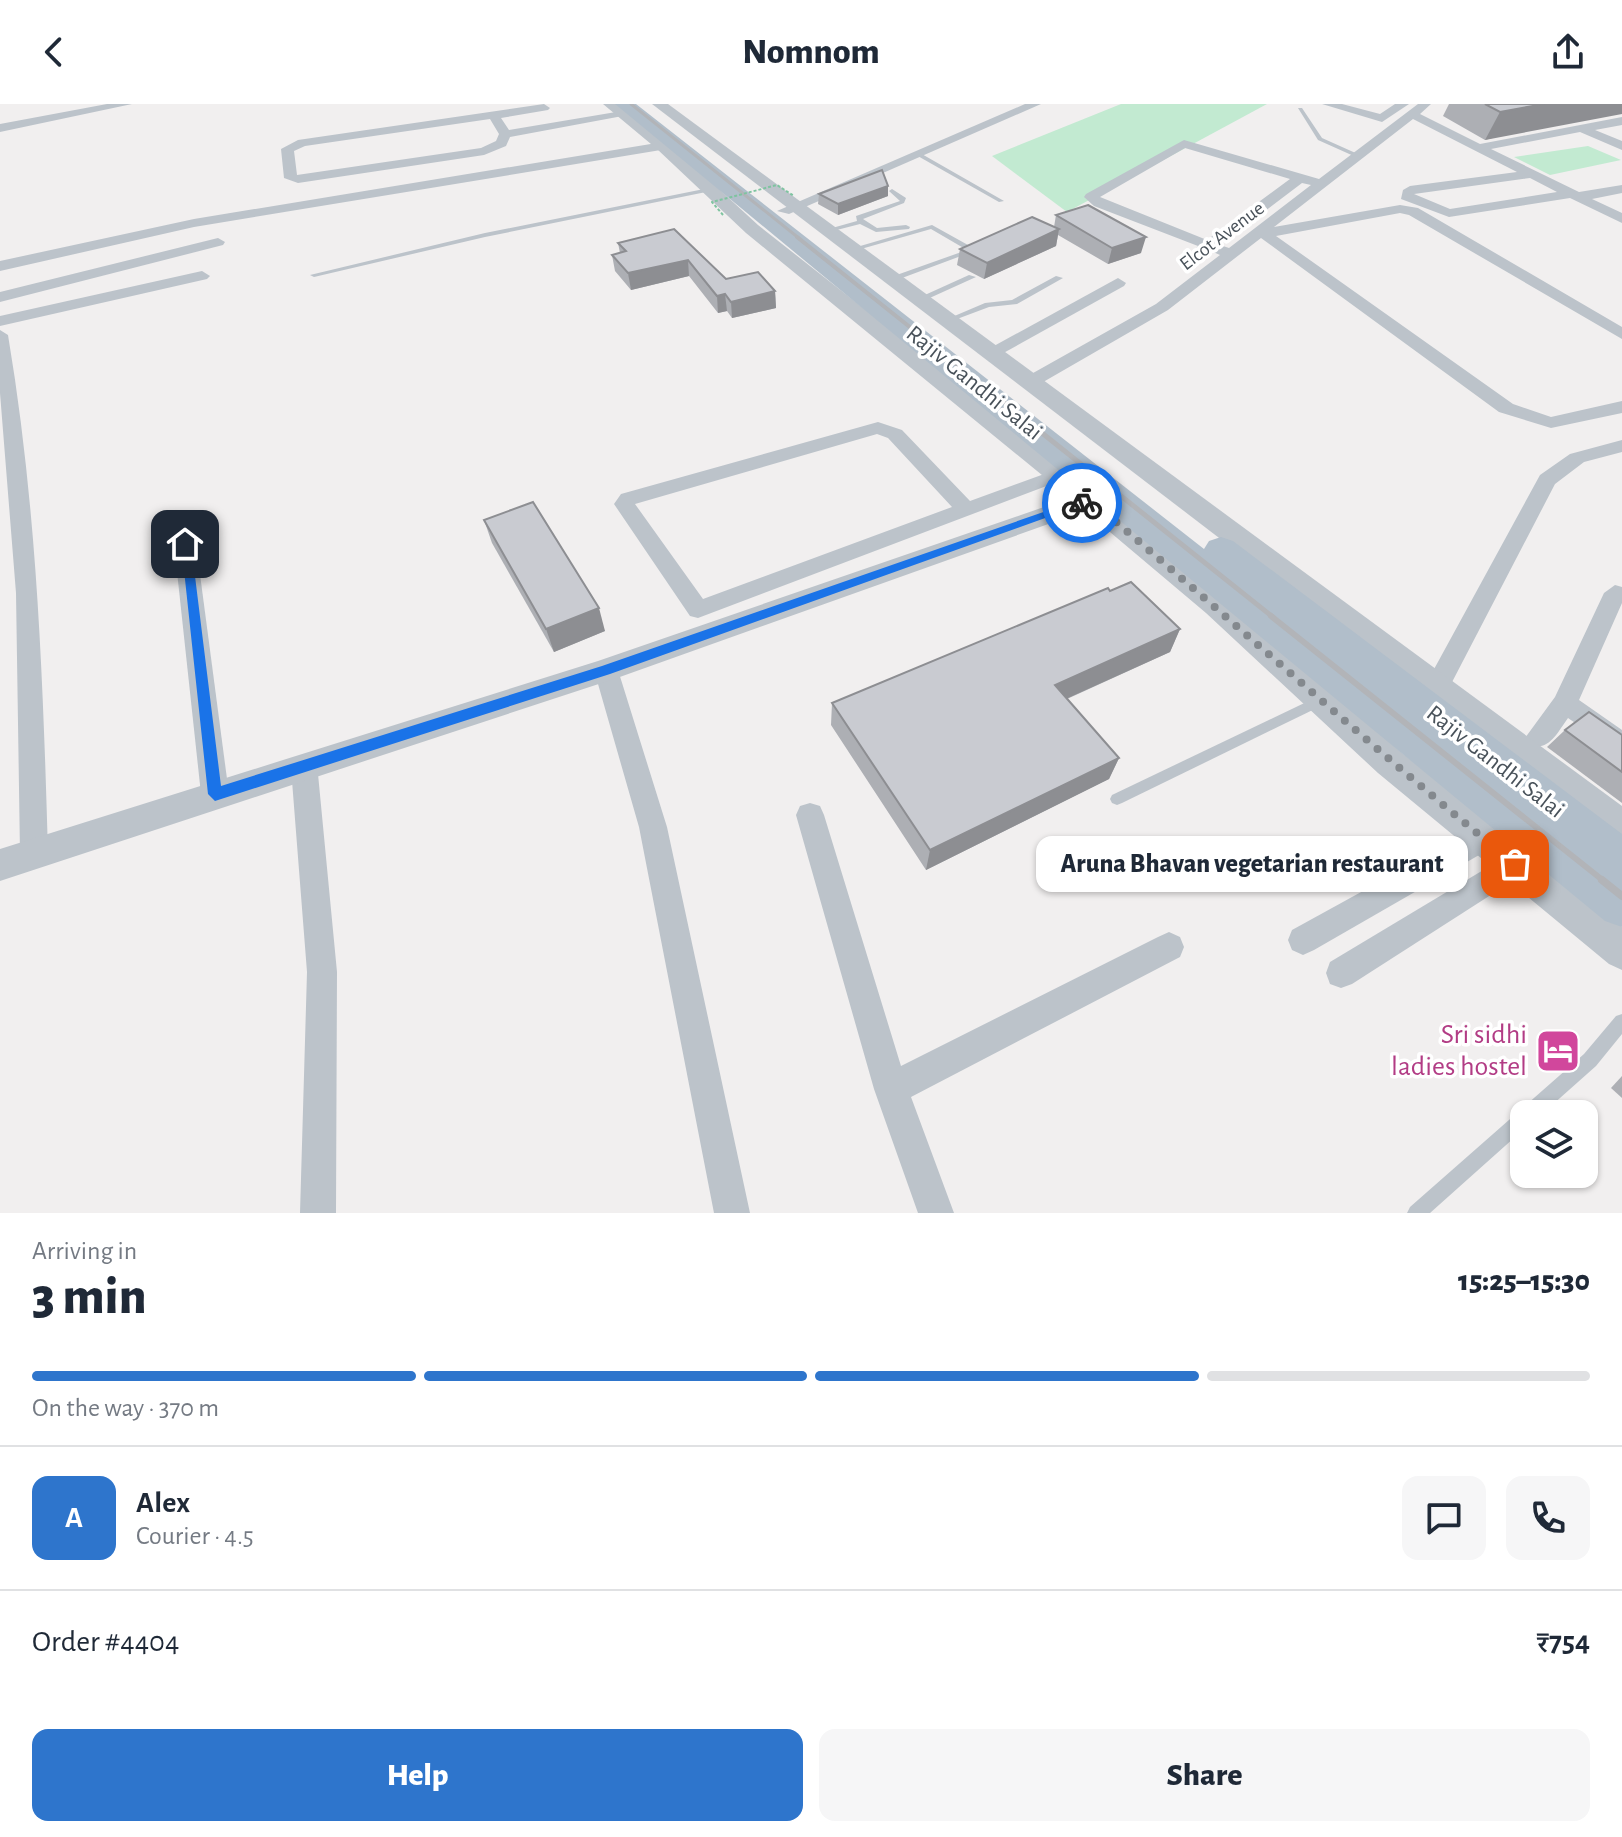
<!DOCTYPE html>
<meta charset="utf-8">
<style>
body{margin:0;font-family:"Alegreya Sans",sans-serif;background:#f6f6f7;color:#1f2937;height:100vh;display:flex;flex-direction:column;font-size:30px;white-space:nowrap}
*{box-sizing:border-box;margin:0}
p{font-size:26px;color:#747a83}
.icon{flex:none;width:44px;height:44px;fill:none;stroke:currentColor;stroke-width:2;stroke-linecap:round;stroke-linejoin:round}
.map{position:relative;height:1109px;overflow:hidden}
.details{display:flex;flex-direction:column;background:#fff;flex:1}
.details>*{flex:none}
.fabs{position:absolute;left:1510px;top:996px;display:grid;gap:16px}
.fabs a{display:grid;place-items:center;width:88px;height:88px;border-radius:16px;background:#fff;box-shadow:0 2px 6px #0004;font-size:40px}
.pin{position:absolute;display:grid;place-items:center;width:68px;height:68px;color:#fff;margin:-34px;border-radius:16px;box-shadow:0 4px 12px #0006}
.courier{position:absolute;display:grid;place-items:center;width:80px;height:80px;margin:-40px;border:6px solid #1a73e8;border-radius:50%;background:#fff;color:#222;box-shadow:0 2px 10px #0007}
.bubble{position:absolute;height:56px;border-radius:16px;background:#fff;box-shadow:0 2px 6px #0004;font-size:26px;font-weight:800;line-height:56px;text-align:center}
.summary em{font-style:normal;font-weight:800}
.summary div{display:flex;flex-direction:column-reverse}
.summary{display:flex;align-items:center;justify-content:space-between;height:136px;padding:0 32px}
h1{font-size:52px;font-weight:800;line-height:60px}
.bar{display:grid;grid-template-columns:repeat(4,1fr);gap:12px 8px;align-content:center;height:96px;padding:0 32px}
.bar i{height:10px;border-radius:6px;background:#e0e1e3}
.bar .active{background:#2e75cc}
.bar p{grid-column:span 4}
.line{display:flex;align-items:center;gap:20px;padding:0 32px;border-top:2px solid #e0e1e3}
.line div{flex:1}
.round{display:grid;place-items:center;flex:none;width:84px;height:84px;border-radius:16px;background:#f6f6f7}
.cta{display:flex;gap:16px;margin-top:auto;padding:16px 32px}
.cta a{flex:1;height:92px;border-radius:16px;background:#2e75cc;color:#fff;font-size:32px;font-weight:800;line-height:92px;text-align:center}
.cta a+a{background:#f6f6f7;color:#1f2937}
header{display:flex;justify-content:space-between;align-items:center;height:104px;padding:0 32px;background:#fff;font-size:36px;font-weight:800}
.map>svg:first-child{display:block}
</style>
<header><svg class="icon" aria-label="back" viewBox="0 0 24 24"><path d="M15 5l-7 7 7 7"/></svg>Nomnom<svg class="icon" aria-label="share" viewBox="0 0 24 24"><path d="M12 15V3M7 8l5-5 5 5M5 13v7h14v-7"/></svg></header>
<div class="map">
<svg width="1622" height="1109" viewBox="0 0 1622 1109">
<rect width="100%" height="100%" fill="#f1efef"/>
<g fill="#c2ead1">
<path d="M1121,0h146l-200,108 -75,-56z"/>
<path d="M1588,42l33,14 -71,15 -36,-18z"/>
</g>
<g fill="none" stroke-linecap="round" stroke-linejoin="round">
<g fill="#bcc3ca" fill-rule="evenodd">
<path d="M1298,4h4l20,30 38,17v2h-4l-38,-17z"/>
<path d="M916,49h4l84,48 -5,1 -83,-47z"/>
<path d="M709,84l2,1v2l-226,46 -171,40 -4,-2 175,-42z"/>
<path d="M892,85l14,9 -2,5 -41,16 14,9 29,-3 4,2 -1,2 -33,3 -16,-8 -31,8 -4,-2 32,-9 -1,-5 44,-15 -11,-10z"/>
<path d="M932,121l45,25 -83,31h-3v-4l76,-27 -36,-21 -77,22 -4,-2z"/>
<path d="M969,171l7,2 -53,24 -7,-2z"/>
<path d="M1056,172l7,2 -46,26 -28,3 -40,15 -4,-2 40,-17 27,-3z"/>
<path d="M1319,592l4,1 2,4 -2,4 -201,98 -5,2 -5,-2 -2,-4 2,-4z"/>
<path d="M1622,910v20l-26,32 -54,48h-18v15l-94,84h-23l3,-6 174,-153 32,-38z"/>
</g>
<g fill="#bcc3ca" fill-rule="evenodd">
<path d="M107,0h25l-132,28v-8z"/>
<path d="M544,0l6,4 -2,2 -47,8 8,12 113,-19 6,4 -118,22 -4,9 -22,9 -186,28 -14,-5 -3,-29 17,-9zM490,15l9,15 -3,7 -15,7 -184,27 -3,-24 11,-5z"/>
<path d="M1025,0h16l-252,110 -12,-3z"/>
<path d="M1322,0h20l38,10 15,-10h14l-27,18z"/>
<path d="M1418,0h13l-11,10 60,30 142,-27v8l-27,5 27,11v9l-42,-18 -89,17 88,43 43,-7v8l-30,6 30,14v10l-52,-25 -121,19 -48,-18 2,-9 7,-4 107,-14 -104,-53 -139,108 126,-22 18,3 204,119v12l-213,-124 -9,-2 -124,23 237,168 38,13 71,-16v12l-71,15 -52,-16 -238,-174 -93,72 -130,75h-12v-8l130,-73 64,-49 -9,-4 -7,5h-10l-2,-3 6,-7 -104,-40 -10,-9 2,-3 98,-54 135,39zM1185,44l105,31 -83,61 -107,-43zM1530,74l27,14 -107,17 -36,-15zM1302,79l9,2 -82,63 -9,-3z"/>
<path d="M675,36l4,1v6l-485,80 -194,44v-10l194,-42z"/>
<path d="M218,134l7,4 -2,3 -223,57v-10z"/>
<path d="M202,167l8,5 -3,3 -207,47v-10z"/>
<path d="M1118,174l8,5 -2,3 -126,70 -6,1 -9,-5z"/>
<path d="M0,226l8,5c29,172 35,344 40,518l-4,9 -10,4 -10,-4 -4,-9 -4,-260 -16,-200z"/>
<path d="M878,318l24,8 68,71 88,-32 10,6 -3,4 -367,139 -8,-2 -76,-112 7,-10zM877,330l11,4 64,69 -249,92 -68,-95z"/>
<path d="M1622,336v12l-38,10 -29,22 -118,227 -9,3 -9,-3 -4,-7 125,-229 30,-21z"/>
<path d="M185,433l11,7 33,250 -4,8 -10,4 -10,-4 -4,-8 -27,-250z"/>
<path d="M1615,481l7,2v16l-43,97 43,30v25l-54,-37c-11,15 -19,34 -39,27l-4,-7 30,-41 49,-104z"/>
<path d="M606,557l9,2 3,7 49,157 83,386h-36l-75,-386 -45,-157 3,-7z"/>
<path d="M318,646l9,3 4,8 -4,8 -9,5 19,198 -1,241h-36l7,-241 -16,-204 4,-8z"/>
<path d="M810,699l10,3 4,9 77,251 257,-129 11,-5 11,5 4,10 -4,10 -269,140 43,116h-36l-44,-124 -78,-274 4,-9z"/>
<path d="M1483,721l10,4 4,9 -4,9 -179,103 -11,5 -11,-5 -4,-10 4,-10z"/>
<path d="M1515,747l10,4 4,9 -4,9 -173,111 -11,4 -11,-4 -4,-11 4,-11z"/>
</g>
<g fill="#bcc3ca" fill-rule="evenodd">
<path d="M603,0h16l50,39 89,82 341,269 127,105 176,154 220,174v43l-13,-6 -231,-191 -172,-160 -121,-102 -468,167 -617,203v-32l598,-188 472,-163 -324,-265 -89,-84z"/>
<path d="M652,0h16l954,702v35l-12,-4z"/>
</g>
<path fill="#b1beca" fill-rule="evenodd" d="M615,0h21l568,445 5,-8 12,-4 12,4 389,293v93l-17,-6z"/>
<path stroke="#b2b4b8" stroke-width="3" d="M631,0l169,135"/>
<path stroke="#b2b4b8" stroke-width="4" d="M797,133l213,170"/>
<path stroke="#b2b4b8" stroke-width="5" d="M1007,301l267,213"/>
<path stroke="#b2b4b8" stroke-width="6" d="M1271,512l334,266"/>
<path stroke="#b2b4b8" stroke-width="8" d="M1602,776l20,16"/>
<path stroke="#7ec4a0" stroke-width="2" stroke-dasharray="3 2" stroke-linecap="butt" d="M723,111l-11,-13 65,-17 17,11"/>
</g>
<g fill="#adafb4">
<path d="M1449,0h173l-137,36 -42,-24z"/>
<path d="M888,82v10l-50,19 -20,-11 1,-10z"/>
<path d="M1056,111l85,38 -33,11 -50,-29 -2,11 -72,33 -27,-14 3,-16 94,-22z"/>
<path d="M674,125l52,50 49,12 1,17 -44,10 -5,-7 -9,2 -29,-37 -58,14 -16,-19 -3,-16 8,-2 -2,-10z"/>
<path d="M484,416l121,111 -51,21 -62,-109z"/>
<path d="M1110,487l70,38 -10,23 -103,47 52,59 -10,21 -183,91 -95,-145 1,-22z"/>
<path d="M1565,626l57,5v68l-75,-56z"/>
<path d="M1622,972v22l-11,-10z"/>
</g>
<g fill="#8d8e92">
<path d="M1544,0h78v10l-137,26 15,-28z"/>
<path d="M888,82v10l-50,19v-11z"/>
<path d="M1059,125l-3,17 -72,33 3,-16z"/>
<path d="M1146,133l-5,16 -33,11 4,-16z"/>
<path d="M688,156l1,16 -58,14 -3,-17z"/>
<path d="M775,187l1,17 -44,10 -1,-16z"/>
<path d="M725,190l2,17 -9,2 -1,-17z"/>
<path d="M599,504l6,23 -51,21 -8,-23z"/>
<path d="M1180,525l-10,23 -122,55 7,-22z"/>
<path d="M1119,654l-10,21 -183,91 4,-20z"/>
</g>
<g fill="#c9cbd1" stroke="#8d8e92" stroke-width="2">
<path d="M1485,0h59l-44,8z"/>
<path d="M882,66l6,16 -50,18 -19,-10z"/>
<path d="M1088,101l58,32 -34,11 -56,-33z"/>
<path d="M1032,113l27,12 -72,34 -27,-14z"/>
<path d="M674,125l52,50 32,-7 17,19 -44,11 -6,-8 -8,2 -29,-36 -60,13 -16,-18 14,-4 -8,-8z"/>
<path d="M533,398l66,106 -53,21 -62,-109z"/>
<path d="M1131,478l49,47 -125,56 64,73 -189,92 -98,-147 276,-115 2,3z"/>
<path d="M1589,608l33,23v37l-57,-42z"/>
</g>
<path fill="#1a73e8" d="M1078,396l9,3 -477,171 -395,127 -7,-7 -27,-252 10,2 30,242 381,-120z"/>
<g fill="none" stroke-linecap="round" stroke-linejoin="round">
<path stroke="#84898e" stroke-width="8" stroke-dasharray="0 14.4" d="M1082,399l8,-3c143,120 280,247 425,364"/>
</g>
<defs>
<g id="hotel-square" transform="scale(2.3)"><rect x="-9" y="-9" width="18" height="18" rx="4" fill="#d1479c" stroke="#fff"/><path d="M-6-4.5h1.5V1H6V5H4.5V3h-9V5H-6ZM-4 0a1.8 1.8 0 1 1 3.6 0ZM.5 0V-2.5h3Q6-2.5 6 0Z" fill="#fff"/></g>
</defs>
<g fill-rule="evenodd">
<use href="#hotel-square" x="1558" y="947"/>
</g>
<g text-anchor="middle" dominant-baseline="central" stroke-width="7" stroke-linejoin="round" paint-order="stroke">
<g font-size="20" fill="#49525a" stroke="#fff">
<text transform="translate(1222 132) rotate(-37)">Elcot Avenue</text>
</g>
<g font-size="24" fill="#49525a" stroke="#fff">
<text transform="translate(974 279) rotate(39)">Rajiv Gandhi Salai</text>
<text transform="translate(1495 658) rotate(38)">Rajiv Gandhi Salai</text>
</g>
<g font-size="28" fill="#b23c85" stroke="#fff" text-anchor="end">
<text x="1527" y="931">Sri sidhi<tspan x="1527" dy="32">ladies hostel</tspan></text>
</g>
</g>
</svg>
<div class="fabs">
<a><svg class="icon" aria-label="layers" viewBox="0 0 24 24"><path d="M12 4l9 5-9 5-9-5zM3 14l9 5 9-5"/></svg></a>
</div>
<div class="pin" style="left:1515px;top:760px;background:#ea580c"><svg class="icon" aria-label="bag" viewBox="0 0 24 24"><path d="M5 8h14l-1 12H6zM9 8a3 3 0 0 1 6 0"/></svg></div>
<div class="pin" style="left:185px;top:440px;background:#1f2937"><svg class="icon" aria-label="home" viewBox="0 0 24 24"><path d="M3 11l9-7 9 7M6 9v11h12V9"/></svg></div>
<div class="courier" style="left:1082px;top:399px"><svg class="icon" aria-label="bike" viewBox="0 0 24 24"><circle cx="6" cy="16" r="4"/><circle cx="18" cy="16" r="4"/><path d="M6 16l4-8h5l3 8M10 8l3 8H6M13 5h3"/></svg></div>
<div class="bubble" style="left:1036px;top:732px;width:432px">Aruna Bhavan vegetarian restaurant</div>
</div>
<section class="details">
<div class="summary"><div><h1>3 min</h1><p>Arriving in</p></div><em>15:25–15:30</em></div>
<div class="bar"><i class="active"></i><i class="active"></i><i class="active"></i><i></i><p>On the way · 370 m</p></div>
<div class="line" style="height:144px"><b class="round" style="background:#2e75cc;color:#fff">A</b><div><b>Alex</b><p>Courier · 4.5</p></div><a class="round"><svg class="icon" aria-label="chat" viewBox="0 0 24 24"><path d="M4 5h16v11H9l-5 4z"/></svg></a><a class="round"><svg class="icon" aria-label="phone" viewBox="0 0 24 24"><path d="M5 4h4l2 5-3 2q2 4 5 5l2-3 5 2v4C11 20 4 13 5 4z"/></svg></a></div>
<div class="line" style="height:104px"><div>Order #4404</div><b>₹754</b></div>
<div class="cta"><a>Help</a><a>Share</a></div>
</section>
